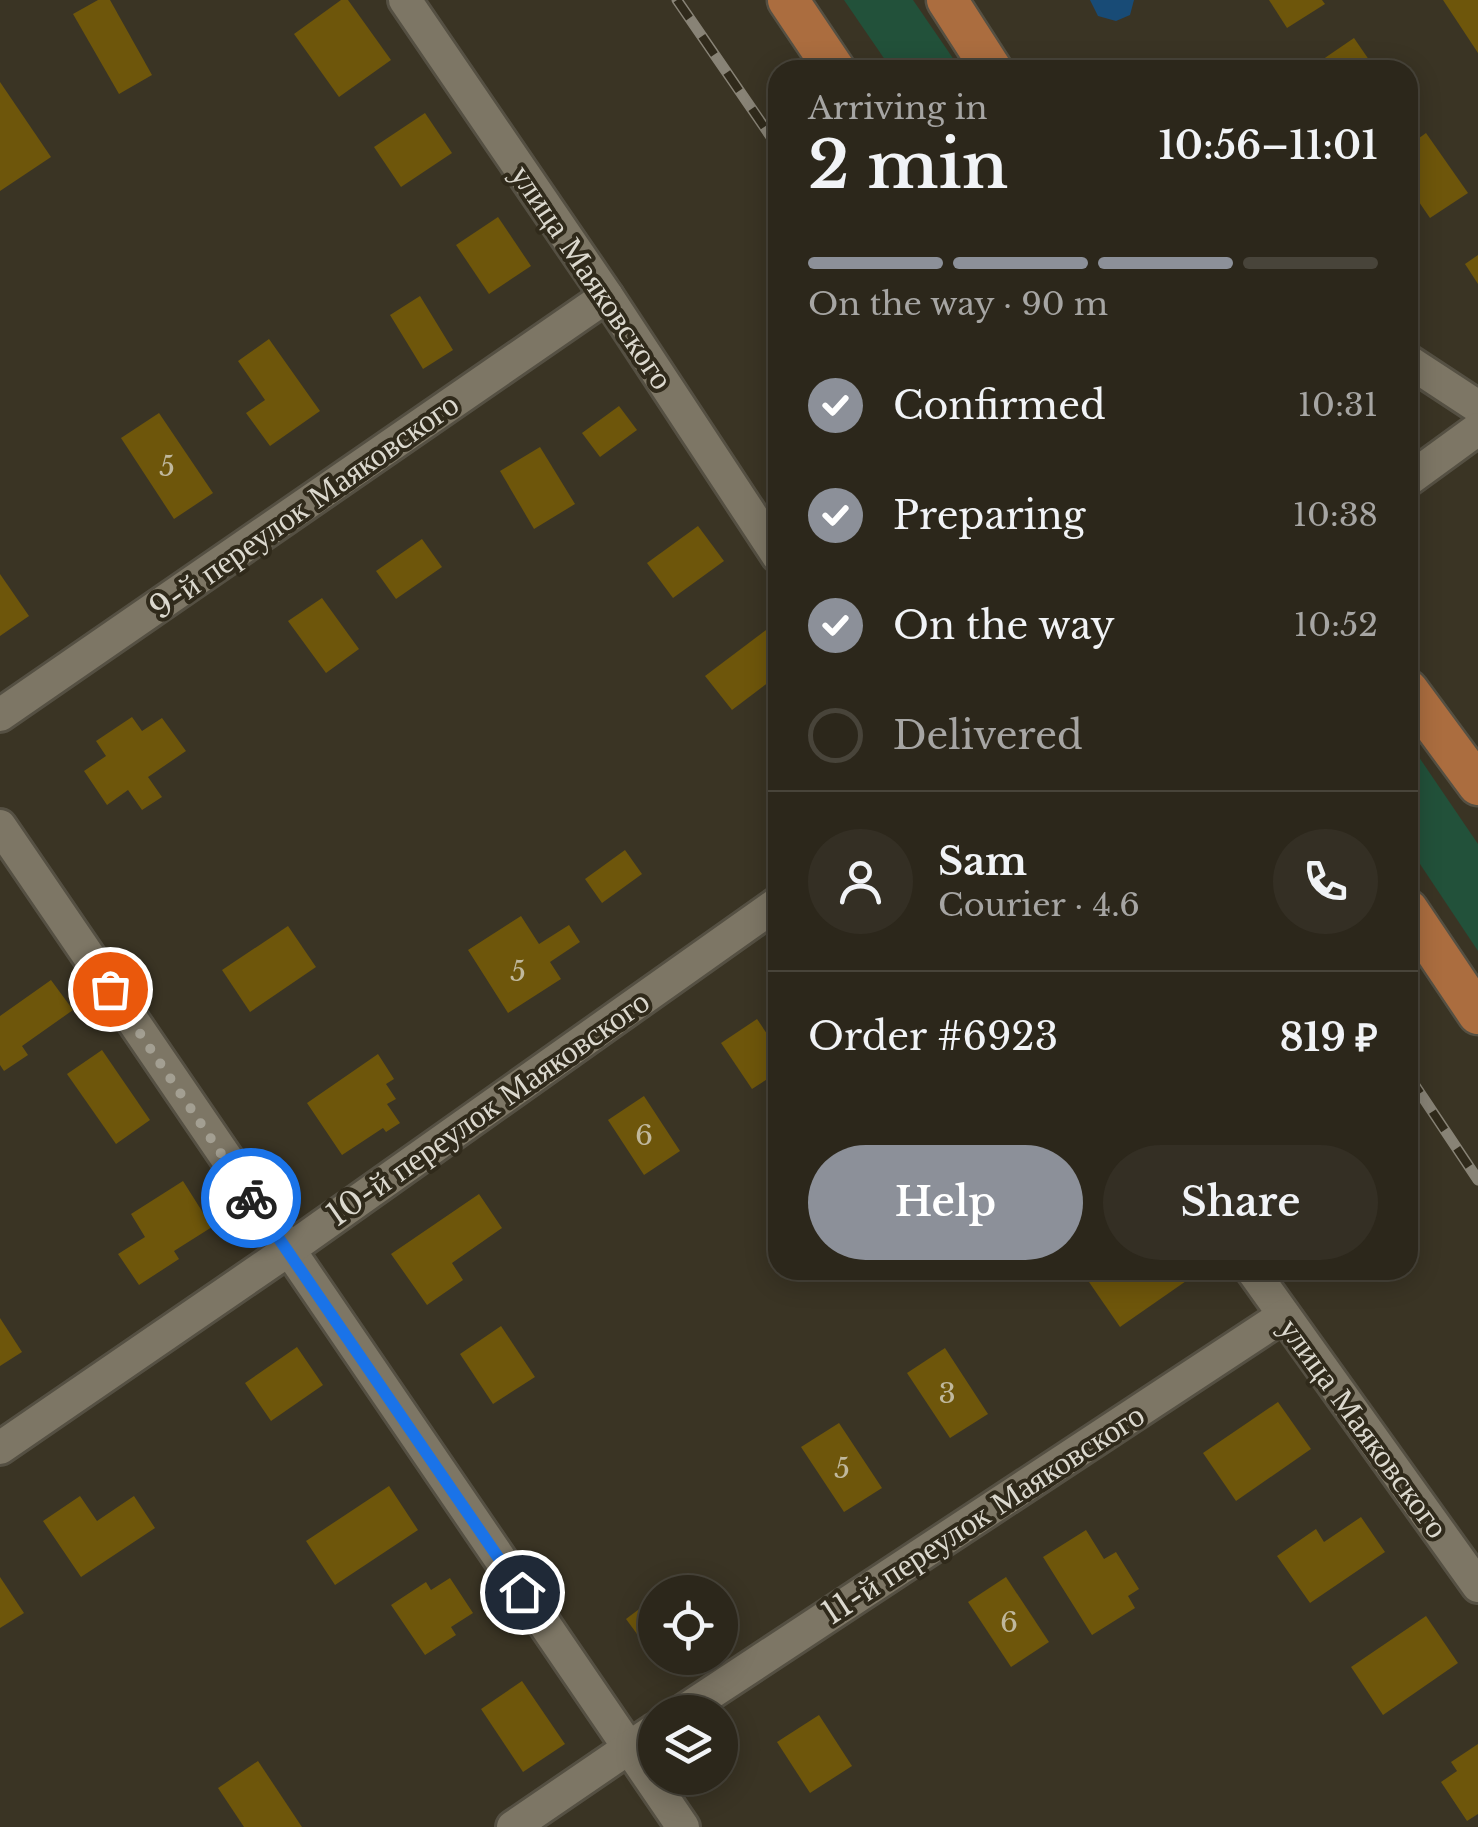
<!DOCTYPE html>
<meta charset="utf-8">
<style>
body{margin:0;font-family:"Libre Baskerville",serif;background:#342f24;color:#f1f3f6;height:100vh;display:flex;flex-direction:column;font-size:38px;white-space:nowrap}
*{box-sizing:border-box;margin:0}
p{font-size:32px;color:#a6a5a3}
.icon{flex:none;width:55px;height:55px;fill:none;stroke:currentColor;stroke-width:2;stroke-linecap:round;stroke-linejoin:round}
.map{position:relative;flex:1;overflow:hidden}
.drawer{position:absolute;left:768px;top:60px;width:650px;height:1220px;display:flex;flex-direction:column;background:#2c271b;border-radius:30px;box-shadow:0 5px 25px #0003,0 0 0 2px #48443a}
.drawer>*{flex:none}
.fabs{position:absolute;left:638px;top:1575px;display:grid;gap:20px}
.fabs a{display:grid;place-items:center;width:100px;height:100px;border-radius:50%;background:#2c271b;box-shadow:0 5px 25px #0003,0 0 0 2px #48443a;font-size:50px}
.pin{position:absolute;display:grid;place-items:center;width:85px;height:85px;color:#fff;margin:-42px;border:5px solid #fff;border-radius:50%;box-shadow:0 2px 10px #0007}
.courier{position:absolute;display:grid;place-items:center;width:100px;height:100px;margin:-50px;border:8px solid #1a73e8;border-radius:50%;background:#fff;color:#222;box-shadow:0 2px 12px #0007}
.overview em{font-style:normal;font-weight:600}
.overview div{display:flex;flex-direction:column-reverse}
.overview{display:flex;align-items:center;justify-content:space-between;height:170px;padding:0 40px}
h1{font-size:65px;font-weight:600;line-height:75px}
.bar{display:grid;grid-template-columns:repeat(4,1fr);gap:15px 10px;align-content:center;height:120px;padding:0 40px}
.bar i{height:12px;border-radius:8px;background:#48443a}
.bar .current{background:#8c9099}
.bar p{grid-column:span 4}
.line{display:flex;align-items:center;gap:25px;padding:0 40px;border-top:2px solid #48443a}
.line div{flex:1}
.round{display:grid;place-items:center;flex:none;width:105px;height:105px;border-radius:52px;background:#342f24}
ol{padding:0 40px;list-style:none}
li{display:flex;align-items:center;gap:30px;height:110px}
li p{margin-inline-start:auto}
li .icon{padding:10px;border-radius:50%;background:#8c9099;color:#fff;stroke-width:4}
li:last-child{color:#a6a5a3}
li i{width:55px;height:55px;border:5px solid #48443a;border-radius:50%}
.primary-button{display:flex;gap:20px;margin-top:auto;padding:20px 40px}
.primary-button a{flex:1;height:115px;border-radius:60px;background:#8c9099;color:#fff;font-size:40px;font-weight:600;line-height:115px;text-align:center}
.primary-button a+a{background:#342f24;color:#f1f3f6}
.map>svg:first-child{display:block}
</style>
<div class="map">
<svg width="1478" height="1827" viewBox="0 0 1478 1827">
<rect width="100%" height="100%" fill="#3a3424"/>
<g fill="#22513a">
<path d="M844,0h69l48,70h-69z"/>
<path d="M1408,741l70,103v107l-70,-105z"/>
</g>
<path fill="#184b76" d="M1090,0h44l-4,15 -14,6 -18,-5z"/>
<g fill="#6e560b">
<path d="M98,0h12l42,75 -33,19 -46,-80z"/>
<path d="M341,0h7l43,60 -52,37 -45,-63z"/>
<path d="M1269,0h53l3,4 -38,24z"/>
<path d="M1443,0h35v53z"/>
<path d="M1354,38l22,32h-55l-5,-6z"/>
<path d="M0,82l51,75 -51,34z"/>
<path d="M425,113l27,40 -51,34 -27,-40z"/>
<path d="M1426,133l42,60 -38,25 -22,-32v-40z"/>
<path d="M498,217l33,49 -42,28 -33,-49z"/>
<path d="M1478,255v29l-13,-20z"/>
<path d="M420,296l33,54 -30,19 -33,-54z"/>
<path d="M269,339l51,72 -50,35 -24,-33 19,-13 -27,-39z"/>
<path d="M619,406l18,24 -37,27 -18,-24z"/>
<path d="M159,413l54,80 -39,26 -53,-81z"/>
<path d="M540,447l35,57 -41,25 -34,-58z"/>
<path d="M698,526l26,35 -51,37 -26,-35z"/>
<path d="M422,539l20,28 -46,32 -20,-28z"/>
<path d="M0,574l29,42 -29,20z"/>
<path d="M322,598l37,51 -33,24 -38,-52z"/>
<path d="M766,630l12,15v30l-46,35 -27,-34z"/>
<path d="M132,717l10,14 20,-13 24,33 -38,26 14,20 -20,13 -14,-20 -21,15 -23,-34 22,-15 -10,-15z"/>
<path d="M625,850l17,24 -40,29 -17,-24z"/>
<path d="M521,916l18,28 30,-19 11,17 -30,20 11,17 -53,34 -40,-63z"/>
<path d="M288,926l28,41 -66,45 -28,-42z"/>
<path d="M51,980l22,30 -51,36 6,9 -24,16 -4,-6v-49z"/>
<path d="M757,1019l21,31v22l-26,17 -31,-46z"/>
<path d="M102,1050l48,70 -34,24 -49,-70z"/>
<path d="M378,1054l16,25 -8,5 10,15 -9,5 13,19 -14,9 -3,-4 -41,27 -35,-52z"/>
<path d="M644,1096l36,55 -36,24 -36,-55z"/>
<path d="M183,1181l29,46 -38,24 5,8 -40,26 -21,-31 27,-17 -14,-23z"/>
<path d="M479,1194l23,34 -50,35 11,17 -36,25 -36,-51z"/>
<path d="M1107,1270h75l7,9 -69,48 -31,-45z"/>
<path d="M0,1318l22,34 -22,14z"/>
<path d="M501,1326l34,51 -42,27 -33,-50z"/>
<path d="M297,1347l26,38 -52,36 -26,-38z"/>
<path d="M945,1348l43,66 -38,24 -43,-65z"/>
<path d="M1278,1402l33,47 -75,52 -33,-48z"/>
<path d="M839,1423l43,65 -38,24 -43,-65z"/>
<path d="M389,1486l29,44 -83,55 -29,-44z"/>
<path d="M80,1496l17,25 37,-25 21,32 -74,49 -38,-56z"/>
<path d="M1361,1517l24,35 -75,51 -33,-47 39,-27 8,13z"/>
<path d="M1086,1530l18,29 12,-7 23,37 -11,7 7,12 -43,27 -49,-78z"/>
<path d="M0,1577l24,36 -24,15z"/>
<path d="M1006,1577l43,65 -38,25 -43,-65z"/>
<path d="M450,1578l23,35 -22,14 5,8 -31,20 -34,-50 35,-23 5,8z"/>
<path d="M655,1597v53l-4,3 -25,-34z"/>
<path d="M1426,1616l32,47 -75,52 -32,-48z"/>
<path d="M522,1681l43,63 -42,28 -42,-63z"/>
<path d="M819,1715l33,51 -42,27 -33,-51z"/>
<path d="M1478,1744v70l-11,7 -26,-39 16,-11 -6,-9z"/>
<path d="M258,1761l44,66h-58l-26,-39z"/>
</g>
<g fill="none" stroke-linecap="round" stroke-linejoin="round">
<g stroke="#555043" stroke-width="38">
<g id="minor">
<path d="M405,0l202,296 171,260"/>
<path d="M1408,361l70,46"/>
<path d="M1408,480l70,-51"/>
<path d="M0,715l607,-419"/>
<path d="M0,826l683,1001"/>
<path d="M1252,1270l226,316"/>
<path d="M0,1448l287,-197 491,-348"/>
<path d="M682,1712l601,-396"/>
<path d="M513,1827l142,-97"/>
</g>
</g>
<g stroke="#555043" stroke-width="45">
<g id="major">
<path d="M788,0l47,70"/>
<path d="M947,0l45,70"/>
<path d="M1408,690l70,95"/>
<path d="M1408,910l70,104"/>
</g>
</g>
<use href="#minor" stroke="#7d7665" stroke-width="32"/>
<use href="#major" stroke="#ab6d3f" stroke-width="40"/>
<g stroke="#888376" stroke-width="11">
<g id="rail">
<path d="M677,0l101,147"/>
<path d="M1408,1075l70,105"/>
</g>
</g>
<use href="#rail" stroke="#302a1b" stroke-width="8" stroke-dasharray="22" stroke-linecap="butt"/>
</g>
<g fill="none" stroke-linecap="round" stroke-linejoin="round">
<path stroke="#a39f92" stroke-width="10" stroke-dasharray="0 18" d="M110,989l141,209"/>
<path stroke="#1a73e8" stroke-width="12" d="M251,1198l271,394"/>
</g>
<g text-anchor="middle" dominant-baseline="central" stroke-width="8" stroke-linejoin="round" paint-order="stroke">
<g font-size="28" fill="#c0b89d">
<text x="167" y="466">5</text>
<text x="518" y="971">5</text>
<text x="644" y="1135">6</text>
<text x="947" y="1393">3</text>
<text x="842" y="1468">5</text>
<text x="1009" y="1622">6</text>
</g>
<g font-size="32" fill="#dbd8ce" stroke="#302a1b">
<text transform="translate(592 277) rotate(56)">улица Маяковского</text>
<text transform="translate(304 506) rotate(-35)">9-й переулок Маяковского</text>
<text transform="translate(488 1108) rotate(-35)">10-й переулок Маяковского</text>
<text transform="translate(1364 1428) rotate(54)">улица Маяковского</text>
<text transform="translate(983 1514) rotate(-33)">11-й переулок Маяковского</text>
</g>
</g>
</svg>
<div class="fabs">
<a><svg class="icon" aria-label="locate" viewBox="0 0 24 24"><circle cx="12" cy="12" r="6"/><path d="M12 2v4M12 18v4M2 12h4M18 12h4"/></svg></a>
<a><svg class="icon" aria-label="layers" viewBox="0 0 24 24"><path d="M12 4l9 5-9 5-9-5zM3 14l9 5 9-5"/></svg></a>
</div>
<div class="pin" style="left:110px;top:989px;background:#ea580c"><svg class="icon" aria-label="bag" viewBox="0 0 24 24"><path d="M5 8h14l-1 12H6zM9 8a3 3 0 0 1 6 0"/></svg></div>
<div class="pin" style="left:522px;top:1592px;background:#1f2937"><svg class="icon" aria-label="home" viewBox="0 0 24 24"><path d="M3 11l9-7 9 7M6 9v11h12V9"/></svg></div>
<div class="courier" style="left:251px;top:1198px"><svg class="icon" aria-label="bike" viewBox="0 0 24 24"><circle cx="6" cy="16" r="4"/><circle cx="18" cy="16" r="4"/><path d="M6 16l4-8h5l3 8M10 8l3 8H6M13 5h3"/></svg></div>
<section class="drawer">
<div class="overview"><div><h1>2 min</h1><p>Arriving in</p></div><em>10:56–11:01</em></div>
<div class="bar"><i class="current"></i><i class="current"></i><i class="current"></i><i></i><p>On the way · 90 m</p></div>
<ol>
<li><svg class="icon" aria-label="check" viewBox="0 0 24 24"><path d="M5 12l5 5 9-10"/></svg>Confirmed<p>10:31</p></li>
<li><svg class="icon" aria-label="check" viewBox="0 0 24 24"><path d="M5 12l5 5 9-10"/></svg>Preparing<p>10:38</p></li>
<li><svg class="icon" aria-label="check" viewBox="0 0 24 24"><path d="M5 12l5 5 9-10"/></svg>On the way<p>10:52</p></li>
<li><i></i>Delivered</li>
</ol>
<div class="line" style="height:180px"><a class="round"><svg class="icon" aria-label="person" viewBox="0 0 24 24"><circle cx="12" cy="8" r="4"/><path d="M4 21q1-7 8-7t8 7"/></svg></a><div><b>Sam</b><p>Courier · 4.6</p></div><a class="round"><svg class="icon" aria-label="phone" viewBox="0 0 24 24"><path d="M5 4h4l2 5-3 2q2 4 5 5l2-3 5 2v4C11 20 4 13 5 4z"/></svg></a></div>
<div class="line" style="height:130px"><div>Order #6923</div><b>819 ₽</b></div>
<div class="primary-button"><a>Help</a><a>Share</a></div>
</section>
</div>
